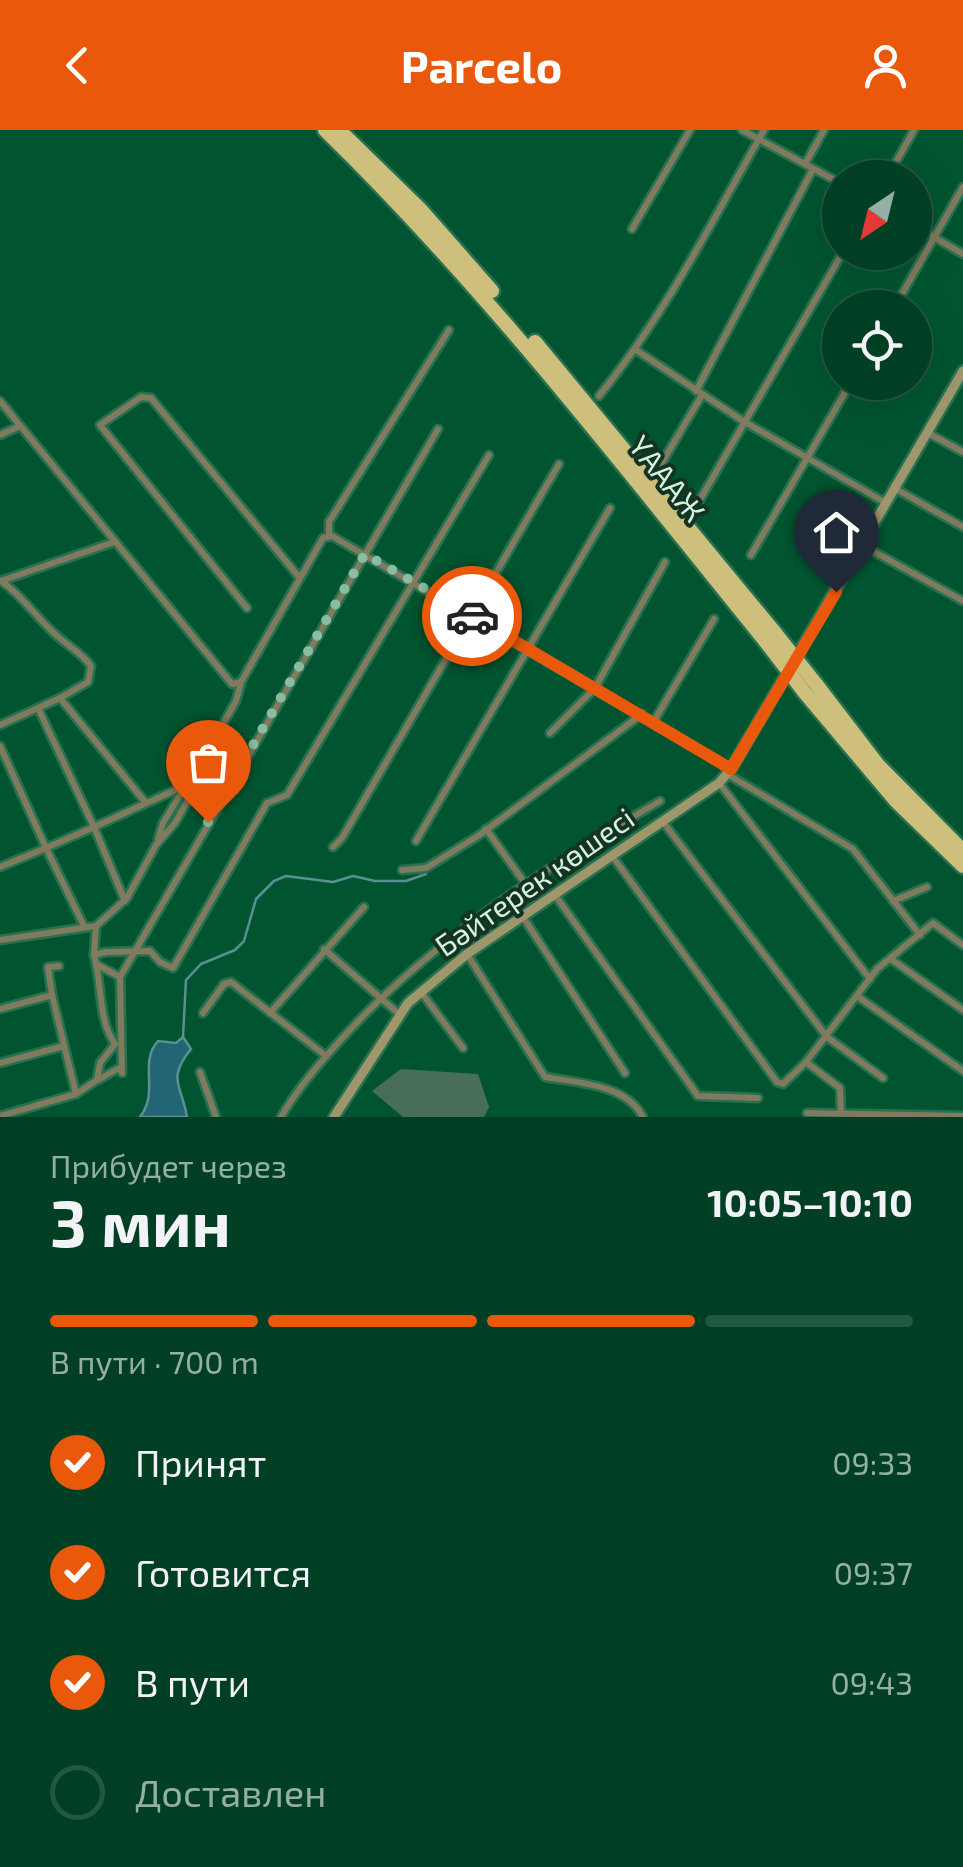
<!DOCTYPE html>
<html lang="ru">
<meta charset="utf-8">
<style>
body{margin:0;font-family:"Exo 2",sans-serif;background:#0a462c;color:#f1f3f6;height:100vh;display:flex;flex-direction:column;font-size:38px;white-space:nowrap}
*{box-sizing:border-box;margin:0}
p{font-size:32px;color:#95afa6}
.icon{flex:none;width:55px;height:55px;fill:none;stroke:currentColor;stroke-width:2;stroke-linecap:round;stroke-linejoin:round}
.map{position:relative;height:987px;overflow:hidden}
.details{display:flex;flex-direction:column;background:#003f24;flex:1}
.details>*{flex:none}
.needle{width:65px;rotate:215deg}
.tools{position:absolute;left:822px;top:30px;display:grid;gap:20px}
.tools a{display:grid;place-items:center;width:110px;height:110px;border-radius:50%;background:#003f24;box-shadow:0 10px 40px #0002,0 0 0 2px #225841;font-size:50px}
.pin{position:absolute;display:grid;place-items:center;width:85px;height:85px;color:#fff;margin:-102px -42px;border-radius:50% 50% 50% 0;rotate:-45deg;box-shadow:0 0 10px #0007}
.pin .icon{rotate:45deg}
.courier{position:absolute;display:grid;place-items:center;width:100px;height:100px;margin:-50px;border:8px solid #ea580c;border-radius:50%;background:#fff;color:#222;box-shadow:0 2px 12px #0007}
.headline em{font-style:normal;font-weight:700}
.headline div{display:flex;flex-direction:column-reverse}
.headline{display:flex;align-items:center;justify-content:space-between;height:170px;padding:0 50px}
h1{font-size:65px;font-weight:700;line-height:75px}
.bar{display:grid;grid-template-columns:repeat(4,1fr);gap:15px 10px;align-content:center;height:120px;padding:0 50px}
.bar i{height:12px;border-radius:8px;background:#225841}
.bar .current{background:#ea580c}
.bar p{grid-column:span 4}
ol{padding:0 50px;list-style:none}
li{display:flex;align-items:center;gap:30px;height:110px}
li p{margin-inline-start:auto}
li .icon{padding:10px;border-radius:50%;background:#ea580c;color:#fff;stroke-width:4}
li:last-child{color:#95afa6}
li i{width:55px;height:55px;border:5px solid #225841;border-radius:50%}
header{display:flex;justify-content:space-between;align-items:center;height:130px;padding:0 50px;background:#ea580c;color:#fff;font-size:45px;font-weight:700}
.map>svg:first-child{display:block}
</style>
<header><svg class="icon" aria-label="back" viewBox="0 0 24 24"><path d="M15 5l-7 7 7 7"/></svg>Parcelo<svg class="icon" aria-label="person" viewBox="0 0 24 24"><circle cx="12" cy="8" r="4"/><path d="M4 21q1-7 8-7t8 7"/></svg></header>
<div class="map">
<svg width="963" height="987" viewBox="0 0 963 987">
<rect width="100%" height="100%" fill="#005430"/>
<path fill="#496e58" d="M401,939l77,5 11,33 -5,10h-81l-31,-26z"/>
<path fill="#246575" stroke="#589095" stroke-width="2.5" d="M183,907l8,12c-25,31 -9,36 -4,68h-47c20,-26 -2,-54 18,-76l18,2z"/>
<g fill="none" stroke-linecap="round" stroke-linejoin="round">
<path stroke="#589095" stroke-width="2.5" d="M183,907l3,-57 15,-16 34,-14 9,-9 12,-42 18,-18 12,-5 47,6 20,-6 22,5h31l20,-7"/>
<g stroke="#267150" stroke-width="11">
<g id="street">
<path d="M742,0l98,53"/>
<path d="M805,34l19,-34"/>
<path d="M887,48l27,-48"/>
<path d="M915,96l48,28"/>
<path d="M632,99l58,-99"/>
<path d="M894,178l69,-121"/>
<path d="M636,220l107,71 143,82"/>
<path d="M696,261l117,-222"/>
<path d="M599,266c67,-82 113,-175 165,-266"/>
<path d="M0,271l232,283 9,-2 82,-144 9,-2 399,233"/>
<path d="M928,303l35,19"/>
<path d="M0,305l20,-9"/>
<path d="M657,341l45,-76"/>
<path d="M896,359l67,38"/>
<path d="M694,380l149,-258"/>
<path d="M329,405v-13l120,-192"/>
<path d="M862,415l101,56"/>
<path d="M751,425l100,-173"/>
<path d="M1,451c22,15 34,35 53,52 12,12 27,19 37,33l-3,16 -28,16"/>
<path d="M1,451l113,-39"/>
<path d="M247,478l-147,-183 41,-28 10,1 148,179"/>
<path d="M654,591l60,-102"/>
<path d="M0,595l38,-17"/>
<path d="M550,603l45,-45 70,-126"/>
<path d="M0,616l46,102 48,-21 31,74"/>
<path d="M727,644l126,75 67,86"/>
<path d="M719,653l151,196"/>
<path d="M146,673l-86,-105 -22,10 56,119 90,-41"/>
<path d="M663,692l164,215 56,41"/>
<path d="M486,699l41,57"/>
<path d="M158,709l5,-16 39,-64"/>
<path d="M416,711l194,-333"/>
<path d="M333,717l9,-9 217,-374"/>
<path d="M613,727l164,225 6,2 23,-22 34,26 1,26"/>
<path d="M0,737l46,-19 38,78"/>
<path d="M402,740l24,-2 52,-32 164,-122"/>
<path d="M555,765l143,201 60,2"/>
<path d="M893,771l34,-14"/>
<path d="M523,787l102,156"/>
<path d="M96,796l-2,29 2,9 24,13"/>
<path d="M0,810l96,-14 31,-28 29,-53 19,-22 17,-30 19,-48 25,-44 5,-18"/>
<path d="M324,819l75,65"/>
<path d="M467,824l78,123c34,6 81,7 98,40"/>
<path d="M94,825l12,-3 44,-1 10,11 13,6 94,-165 20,-8 202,-340"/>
<path d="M891,829l72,51"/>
<path d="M120,847l318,-548"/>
<path d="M120,847l2,96"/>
<path d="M421,862l42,56"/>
<path d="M857,866l106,75"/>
<path d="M0,879l52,-14 -4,-28 11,-1"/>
<path d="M203,883l21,-29 7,-2 95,74"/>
<path d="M270,883l94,-106"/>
<path d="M806,932l71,-93 56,-46 30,22"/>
<path d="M0,933l64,-17"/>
<path d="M200,942l16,45"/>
<path d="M98,950l23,-13"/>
<path d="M76,964l21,-14 3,-17 15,-19c-16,-23 -13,-52 -19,-80"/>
<path d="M807,983l156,3"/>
<path d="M0,986l76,-22 -24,-99"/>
<path d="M281,987c15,-26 35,-50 56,-73 90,-101 206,-175 323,-243"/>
</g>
</g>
<g stroke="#267150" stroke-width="14">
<path id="secondary" d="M334,987l74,-114 59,-49 252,-171 12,-14 232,-398"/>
</g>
<g stroke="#267150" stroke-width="19">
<g id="highway">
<path d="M325,0c162,158 299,337 441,512"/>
<path d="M339,0l82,80 71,81"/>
<path d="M535,212l241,292"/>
<path d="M816,554l62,81 85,86"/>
<path d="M805,563l91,108 67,65"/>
</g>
</g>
<use href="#street" stroke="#807a5f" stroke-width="6"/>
<use href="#secondary" stroke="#a0966c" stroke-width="9"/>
<use href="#highway" stroke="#cebf7d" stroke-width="14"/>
<g stroke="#267150" stroke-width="19" stroke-linecap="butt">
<g id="highway-bridge">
<path d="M776,504l40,50"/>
<path d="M766,512l39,51"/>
</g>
</g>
<use href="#highway-bridge" stroke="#cebf7d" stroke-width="14"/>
</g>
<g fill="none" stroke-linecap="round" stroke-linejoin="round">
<path stroke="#89bda2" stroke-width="10" stroke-dasharray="0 18" d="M208,692l157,-268 107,62"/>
<path stroke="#ea580c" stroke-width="12" d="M472,486l259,153 105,-177"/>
</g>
<g text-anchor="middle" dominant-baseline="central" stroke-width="8" stroke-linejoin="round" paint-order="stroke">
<g font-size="30" fill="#d3f5df" stroke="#153322">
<text transform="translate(668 348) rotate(51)">ҮАААЖ</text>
<text transform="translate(534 751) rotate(-35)">Бәйтерек көшесі</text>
</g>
</g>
</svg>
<div class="tools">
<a><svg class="needle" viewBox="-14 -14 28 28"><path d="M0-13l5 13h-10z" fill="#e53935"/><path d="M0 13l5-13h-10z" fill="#95afa6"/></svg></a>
<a><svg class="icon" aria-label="locate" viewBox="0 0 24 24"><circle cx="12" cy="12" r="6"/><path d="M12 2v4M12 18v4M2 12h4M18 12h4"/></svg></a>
</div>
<div class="pin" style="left:208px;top:692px;background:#ea580c"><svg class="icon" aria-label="bag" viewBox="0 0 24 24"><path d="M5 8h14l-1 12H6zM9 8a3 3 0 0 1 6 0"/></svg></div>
<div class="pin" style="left:836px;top:462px;background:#1f2937"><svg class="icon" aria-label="home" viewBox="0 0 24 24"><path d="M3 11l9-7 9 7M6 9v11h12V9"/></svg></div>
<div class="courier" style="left:472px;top:486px"><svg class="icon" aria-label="car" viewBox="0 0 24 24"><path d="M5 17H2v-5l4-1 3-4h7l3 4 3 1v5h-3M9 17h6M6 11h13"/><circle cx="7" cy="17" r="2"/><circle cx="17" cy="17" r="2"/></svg></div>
</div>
<section class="details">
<div class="headline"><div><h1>3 мин</h1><p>Прибудет через</p></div><em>10:05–10:10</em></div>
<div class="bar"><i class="current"></i><i class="current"></i><i class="current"></i><i></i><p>В пути · 700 m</p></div>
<ol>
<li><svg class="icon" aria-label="check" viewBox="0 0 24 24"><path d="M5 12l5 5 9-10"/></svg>Принят<p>09:33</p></li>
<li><svg class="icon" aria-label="check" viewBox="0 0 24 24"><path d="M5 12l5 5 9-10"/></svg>Готовится<p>09:37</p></li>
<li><svg class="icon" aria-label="check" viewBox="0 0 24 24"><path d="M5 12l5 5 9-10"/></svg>В пути<p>09:43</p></li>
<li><i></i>Доставлен</li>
</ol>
</section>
